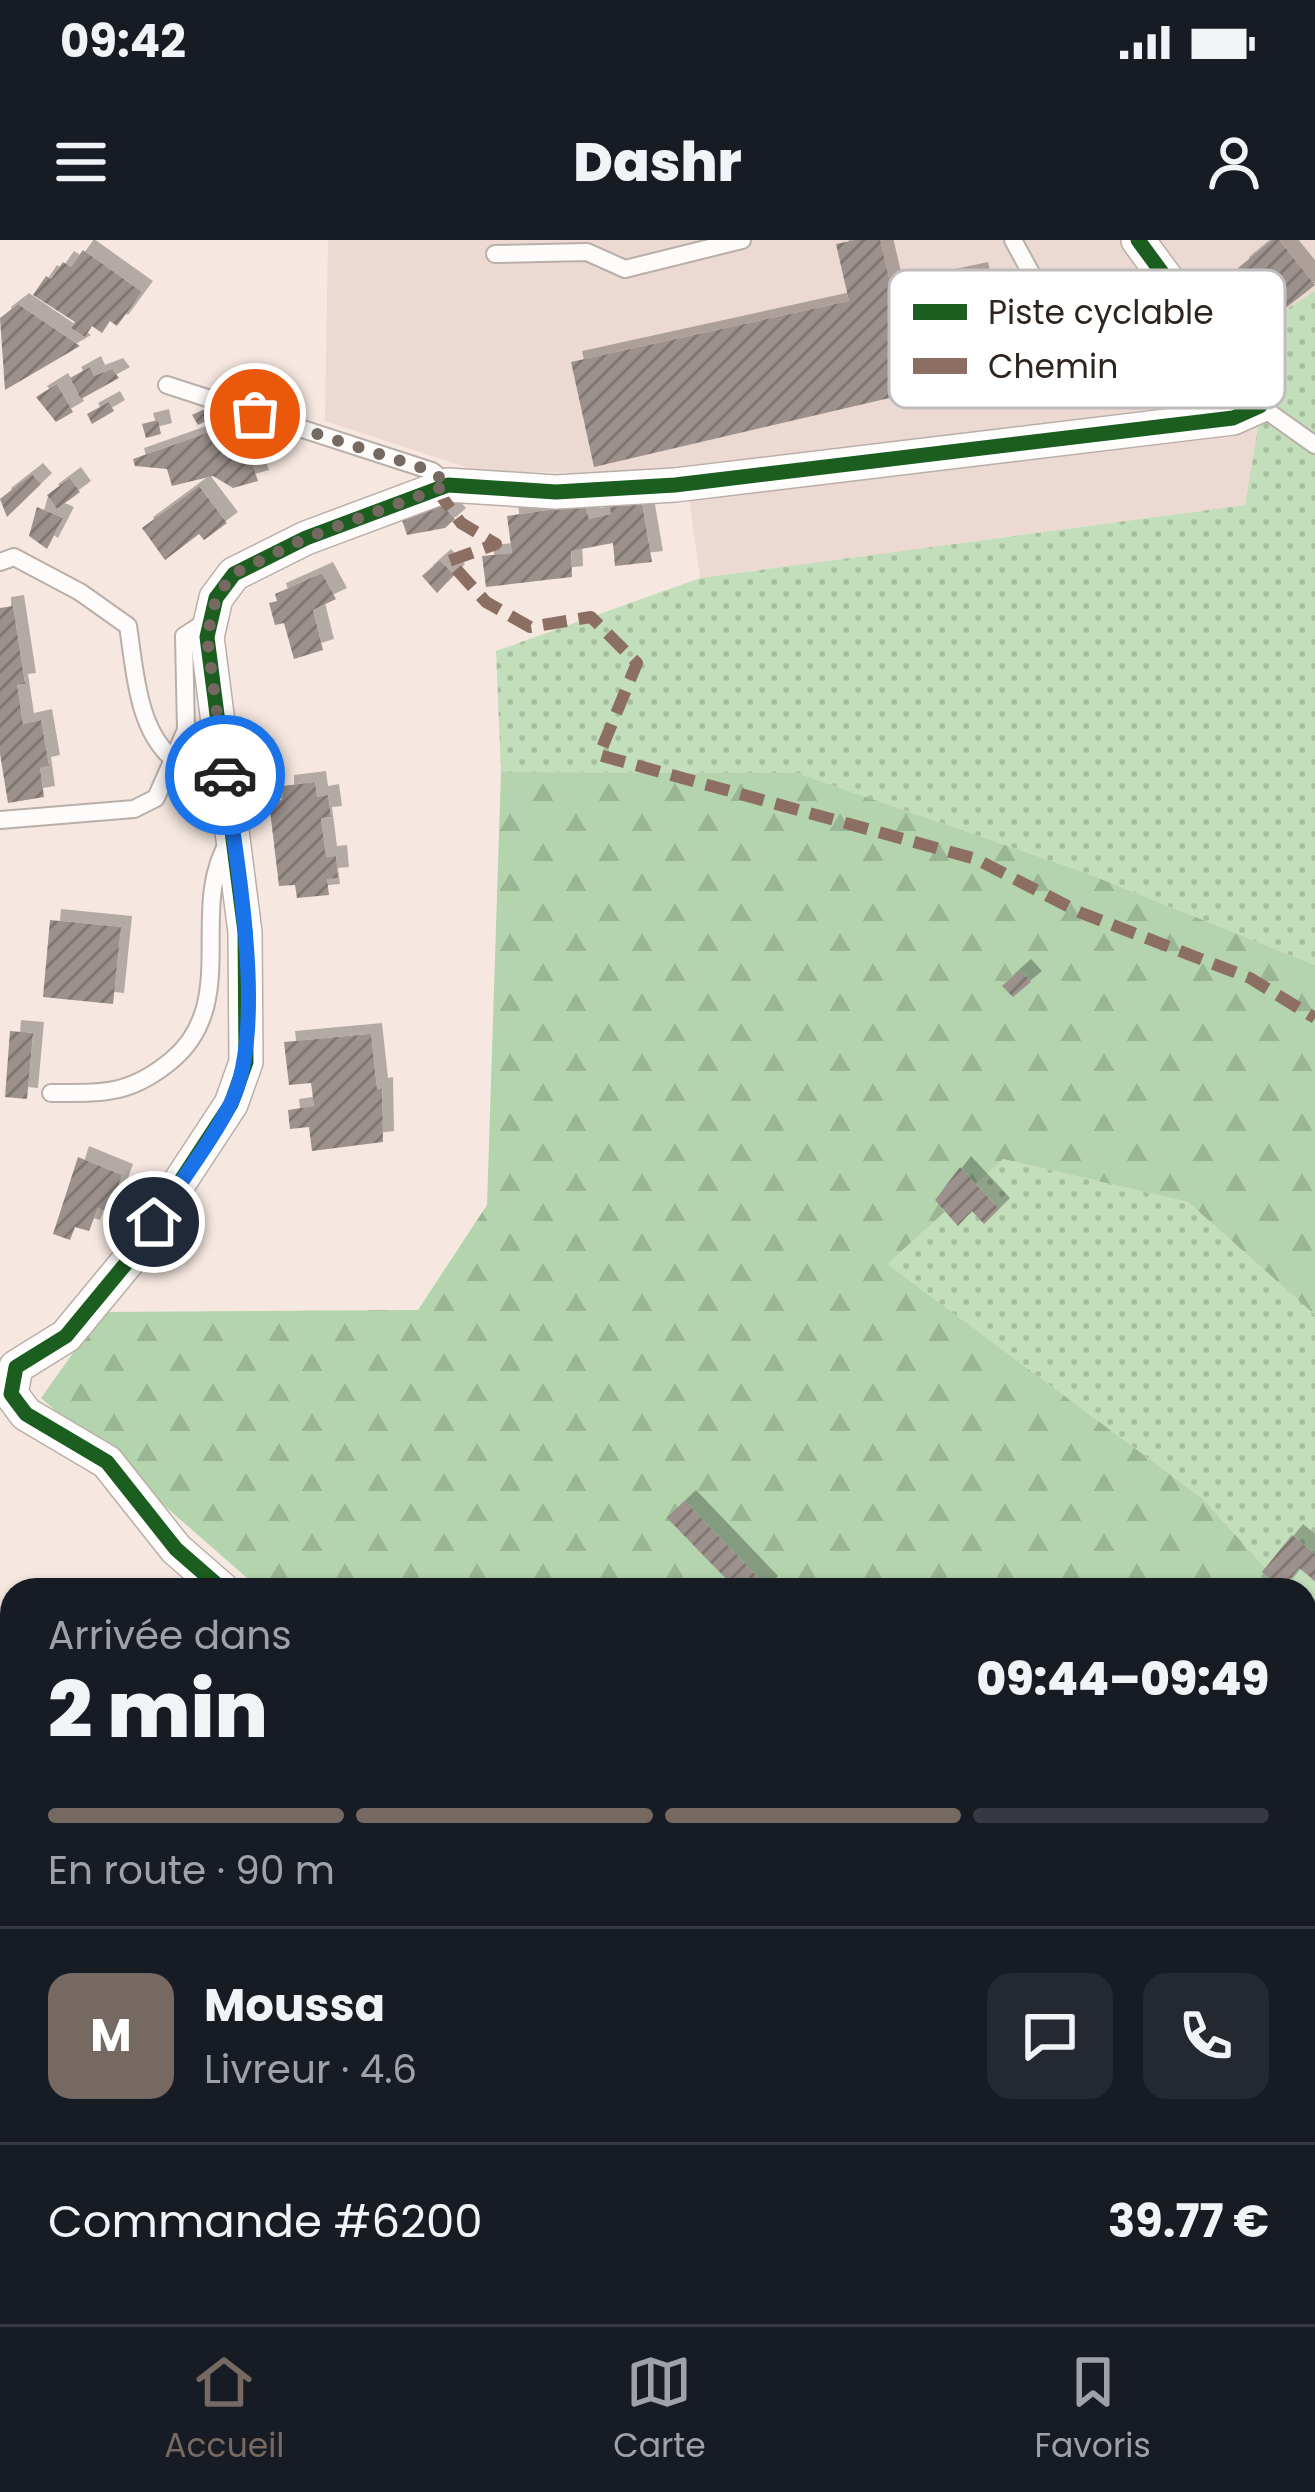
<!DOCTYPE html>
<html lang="fr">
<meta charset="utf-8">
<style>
body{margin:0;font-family:Poppins,sans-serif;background:#242831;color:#f1f3f6;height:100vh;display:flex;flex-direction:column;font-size:45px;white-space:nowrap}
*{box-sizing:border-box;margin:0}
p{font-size:39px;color:#9ea1a6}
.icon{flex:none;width:66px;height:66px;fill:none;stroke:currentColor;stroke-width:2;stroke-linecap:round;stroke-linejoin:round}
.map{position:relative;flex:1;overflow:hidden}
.drawer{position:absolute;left:0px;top:1338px;width:1317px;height:747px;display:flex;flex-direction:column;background:#171b24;border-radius:36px 36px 0 0;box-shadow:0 3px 9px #0004}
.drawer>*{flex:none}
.pin{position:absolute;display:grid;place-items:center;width:102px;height:102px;color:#fff;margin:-51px;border:6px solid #fff;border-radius:50%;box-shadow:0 3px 12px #0007}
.courier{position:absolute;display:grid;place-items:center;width:120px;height:120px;margin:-60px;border:9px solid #1a73e8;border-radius:50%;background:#fff;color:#222;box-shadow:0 3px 15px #0007}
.headline em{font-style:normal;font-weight:800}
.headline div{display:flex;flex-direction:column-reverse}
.headline{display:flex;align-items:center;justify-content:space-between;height:204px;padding:0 48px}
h1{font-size:78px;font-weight:800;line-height:90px}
.bar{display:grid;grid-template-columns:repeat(4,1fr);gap:18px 12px;align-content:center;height:144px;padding:0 48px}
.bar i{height:15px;border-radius:9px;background:#363941}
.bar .on{background:#756962}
.bar p{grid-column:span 4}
.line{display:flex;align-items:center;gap:30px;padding:0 48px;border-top:3px solid #363941}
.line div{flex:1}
.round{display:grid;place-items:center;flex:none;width:126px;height:126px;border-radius:24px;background:#242831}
.status{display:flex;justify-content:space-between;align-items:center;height:84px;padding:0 60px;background:#171b24;direction:ltr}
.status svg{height:33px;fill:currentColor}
header{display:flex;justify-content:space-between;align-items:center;height:156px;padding:0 48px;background:#171b24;font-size:54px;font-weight:800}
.tabs{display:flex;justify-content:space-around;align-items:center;height:168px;border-top:3px solid #363941;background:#171b24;font-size:33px;color:#9ea1a6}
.tabs a{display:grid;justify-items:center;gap:6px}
.tabs .on{color:#756962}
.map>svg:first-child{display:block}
</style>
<div class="status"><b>09:42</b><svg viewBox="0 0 49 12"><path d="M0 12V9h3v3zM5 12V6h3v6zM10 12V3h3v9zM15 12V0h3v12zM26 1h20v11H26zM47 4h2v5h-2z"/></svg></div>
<header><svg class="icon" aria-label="menu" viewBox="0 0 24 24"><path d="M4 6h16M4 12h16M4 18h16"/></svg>Dashr<svg class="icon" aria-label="person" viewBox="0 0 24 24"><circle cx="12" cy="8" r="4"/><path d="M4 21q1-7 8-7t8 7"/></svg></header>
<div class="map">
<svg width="1315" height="2084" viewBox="0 0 1315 2084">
<defs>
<pattern id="grass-dots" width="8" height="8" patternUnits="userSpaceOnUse" patternTransform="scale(3)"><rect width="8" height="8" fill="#c2deba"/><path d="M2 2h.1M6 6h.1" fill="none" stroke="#a7be9f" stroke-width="1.8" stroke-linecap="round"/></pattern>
<pattern id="forest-firs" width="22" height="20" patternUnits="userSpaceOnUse" patternTransform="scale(3)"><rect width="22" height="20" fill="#b3d4ac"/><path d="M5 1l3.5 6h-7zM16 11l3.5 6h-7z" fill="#9ab694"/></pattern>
<pattern id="building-hatch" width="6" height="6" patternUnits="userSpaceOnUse" patternTransform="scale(3)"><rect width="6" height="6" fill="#9c918c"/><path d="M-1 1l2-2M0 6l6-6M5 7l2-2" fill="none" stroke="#807672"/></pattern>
<filter id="shadow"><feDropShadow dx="11" dy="-11" stdDeviation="0" flood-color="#0004"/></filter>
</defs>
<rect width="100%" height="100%" fill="#f6e8e1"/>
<path fill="#ecd9d1" d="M328,0h987v51l-38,25 -32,189 -545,73 -14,-103 -208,-4 -153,-50z"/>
<g fill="url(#grass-dots)">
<path d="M1315,51v674l-229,-92 -289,-100 -296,-1 -5,-121 204,-73 545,-73 32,-190z"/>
<path d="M1003,919l185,43 127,113v308l-10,-11v-22h-20l-82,-91 -317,-235z"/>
<path d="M0,1835l12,1v237h290l28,11h-330z"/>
</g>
<g fill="url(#forest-firs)">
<path d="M501,532l296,1 289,100 229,92v350l-127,-113 -185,-43 -116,105 316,235 82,91h-1024l-220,-192 61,-86 316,-2 69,-105z"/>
<path d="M1305,1372l10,11v701h-356l-19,-11h365z"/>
</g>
<g fill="url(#building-hatch)" filter="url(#shadow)">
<path d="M855,0h25l12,51 85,-18 24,99 -407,95 -23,-105 278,-61 -13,-57z"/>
<path d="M1272,0h7l36,45 -38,30 -39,-47z"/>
<path d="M83,10l59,42 -25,34 -7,-5 -8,12 -10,-7 -7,11 -14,-9 4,-6 -42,-27 13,-19 5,3 12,-17 8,5z"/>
<path d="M18,64l62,42 -75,44 -5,-72z"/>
<path d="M90,127l4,9 18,-7 7,9 -38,21 -11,-21z"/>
<path d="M57,144l16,28 -17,10 -20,-25z"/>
<path d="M109,162l5,9 -22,13 -5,-10z"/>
<path d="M207,168l13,6 -22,11 -6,-10z"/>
<path d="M225,175l40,22 4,14 -19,6 8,24 -25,7 -20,-12 -41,10 -5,-17 -32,-3 -2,-7 88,-31z"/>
<path d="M158,180l3,14 -15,4 -4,-14z"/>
<path d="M32,234l9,10 -34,33 -7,-18z"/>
<path d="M70,238l10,14 -23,17 -10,-14z"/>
<path d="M199,246l28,37 -23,17 -5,-6 -34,26 -23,-32z"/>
<path d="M437,260l18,19 -10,9 -38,7 -8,-24z"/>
<path d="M642,264l10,58 -37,4 -2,-23 -42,8 1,26 -86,10 -4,-31 30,-3 -5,-37 78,-11 4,14 22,-5 -2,-9z"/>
<path d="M37,267l26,11 -16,31 -18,-13z"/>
<path d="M440,320l14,15 -17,18 -15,-17z"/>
<path d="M322,333l14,26 -23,11 10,40 -29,9 -10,-36 -9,2 -6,-22 8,-2 -2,-7z"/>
<path d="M13,366l12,78 -8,1 6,39 18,-4 8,46 -9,2 4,29 -36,6 -8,-49v-146z"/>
<path d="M315,542l2,15 11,-2 3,22 -10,1 5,39 10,-1 2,22 -11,1 2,16 -32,3 -2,-13 -16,1 -10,-84 14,-2v-14z"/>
<path d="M50,680l71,7 -8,77 -70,-7z"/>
<path d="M1020,730l11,12 -18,15 -11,-11z"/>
<path d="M10,791l23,2 -6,66 -22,-2z"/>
<path d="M371,794l6,55 5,-1 1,54 -71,9 -3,-24 -19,2 -2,-19 26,-4 -3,-23 -22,2 -5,-43z"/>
<path d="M78,917l44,18 -13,37 -11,-4 -9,23 -14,-4 -5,13 -17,-6z"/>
<path d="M960,927l39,42 -15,15 -12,-13 -14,15 -23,-26z"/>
<path d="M685,1261l82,86 -3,3h-27l-70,-72z"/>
<path d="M1292,1295l23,19v27l-16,-13 -17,21 -20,-17z"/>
<path d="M1305,1549l10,18v78l-10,7z"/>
<path d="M0,1766l12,5v46l-12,-5z"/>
</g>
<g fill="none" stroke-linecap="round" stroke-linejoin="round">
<g stroke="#baaea8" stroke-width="20">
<g id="lane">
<path d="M1013,0l46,84"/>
<path d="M495,14l92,-2 38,17 117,-29"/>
<path d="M167,145l265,86 16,13"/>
<path d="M1260,166l55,39"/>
<path d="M0,322l14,-5 66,35 48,34c7,44 9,103 45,133"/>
<path d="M0,580l134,-11 22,-11 30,-68 -2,-94 26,-17"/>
<path d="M51,853c53,0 79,2 121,-33 69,-58 15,-151 57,-219"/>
<path d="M0,1858l12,4"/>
</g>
</g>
<g stroke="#baaea8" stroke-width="36">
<path id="street" d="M223,1350l-47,-41 -69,-87 -81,-48 -15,-20 5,-27 50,-31 62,-75 103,-157 15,-42 -1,-130 -38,-295 9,-39 18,-24 72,-36 142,-53 108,7 119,-7 558,-67 27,-12 -122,-166"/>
</g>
<g stroke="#baaea8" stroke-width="48">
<g id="secondary">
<path d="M757,2073l13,11"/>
<path d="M873,2073l23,11"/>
</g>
</g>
<g stroke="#bda4a4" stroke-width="54">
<g id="primary">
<path d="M0,1567l12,12"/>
<path d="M0,1646l12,8"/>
<path d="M621,2073l16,11"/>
</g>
</g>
<use href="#lane" stroke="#fefcfa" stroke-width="16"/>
<use href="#street" stroke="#fefcfa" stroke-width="33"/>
<use href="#secondary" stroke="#fefcfa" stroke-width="45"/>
<use href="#primary" stroke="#f2e5e6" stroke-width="51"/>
<path stroke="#8d6e63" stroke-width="12" stroke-dasharray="24 12" stroke-linecap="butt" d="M436,249l25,34 35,21 -47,17 37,41 44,25 61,-10 46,46 -38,92 377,104 103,53 171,66 65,40"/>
<g stroke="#fff" stroke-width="22">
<path id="cycleway" d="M223,1350l-47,-41 -69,-87 -81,-48 -15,-20 5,-27 50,-31 62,-75 103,-157 15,-42 -1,-130 -38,-295 9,-39 18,-24 72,-36 142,-53 108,7 119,-7 558,-67 27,-12 -122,-166"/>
</g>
<use href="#cycleway" stroke="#1b5e20" stroke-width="15"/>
</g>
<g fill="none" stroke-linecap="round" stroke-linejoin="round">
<path stroke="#756962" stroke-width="12" stroke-dasharray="0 21.6" d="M225,535l-18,-138 9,-39 17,-24 73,-36 142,-53 -16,-14 -177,-57"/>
<path stroke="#1a73e8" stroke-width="15" d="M154,982c25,-39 55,-76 76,-117 39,-74 6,-246 -5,-330"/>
</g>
<rect x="889" y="30" width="396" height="138" rx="18" fill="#fff" stroke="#c1bdbc" stroke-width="3"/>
<rect x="913" y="64" width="54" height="16" fill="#1b5e20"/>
<rect x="913" y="118" width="54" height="16" fill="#8d6e63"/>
<g font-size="33" fill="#30241e">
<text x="988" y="84">Piste cyclable</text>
<text x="988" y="138">Chemin</text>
</g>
</svg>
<div class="pin" style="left:255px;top:174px;background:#ea580c"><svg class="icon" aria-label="bag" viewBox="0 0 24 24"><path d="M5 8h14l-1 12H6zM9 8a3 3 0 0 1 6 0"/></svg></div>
<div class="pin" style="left:154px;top:982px;background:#1f2937"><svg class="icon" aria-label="home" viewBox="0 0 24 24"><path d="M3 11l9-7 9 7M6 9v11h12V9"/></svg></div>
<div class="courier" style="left:225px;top:535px"><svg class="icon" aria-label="car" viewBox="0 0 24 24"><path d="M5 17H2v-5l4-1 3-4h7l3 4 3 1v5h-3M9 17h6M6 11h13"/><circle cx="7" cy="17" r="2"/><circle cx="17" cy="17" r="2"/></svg></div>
<section class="drawer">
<div class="headline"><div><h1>2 min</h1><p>Arrivée dans</p></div><em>09:44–09:49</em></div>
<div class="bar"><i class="on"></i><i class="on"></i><i class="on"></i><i></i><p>En route · 90 m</p></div>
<div class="line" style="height:216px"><b class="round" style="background:#756962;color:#fff">M</b><div><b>Moussa</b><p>Livreur · 4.6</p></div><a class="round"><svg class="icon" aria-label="chat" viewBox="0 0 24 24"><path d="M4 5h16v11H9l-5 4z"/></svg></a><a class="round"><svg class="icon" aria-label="phone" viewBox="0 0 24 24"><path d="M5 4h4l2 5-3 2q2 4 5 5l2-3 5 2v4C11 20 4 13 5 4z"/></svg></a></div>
<div class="line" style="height:156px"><div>Commande #6200</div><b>39.77 €</b></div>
</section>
</div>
<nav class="tabs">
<a class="on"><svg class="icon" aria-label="home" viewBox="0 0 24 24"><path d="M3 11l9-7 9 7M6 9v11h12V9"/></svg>Accueil</a>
<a><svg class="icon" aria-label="map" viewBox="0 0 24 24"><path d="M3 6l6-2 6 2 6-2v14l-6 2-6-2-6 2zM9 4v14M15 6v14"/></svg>Carte</a>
<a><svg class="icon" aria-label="saved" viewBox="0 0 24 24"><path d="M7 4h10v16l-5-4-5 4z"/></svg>Favoris</a>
</nav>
